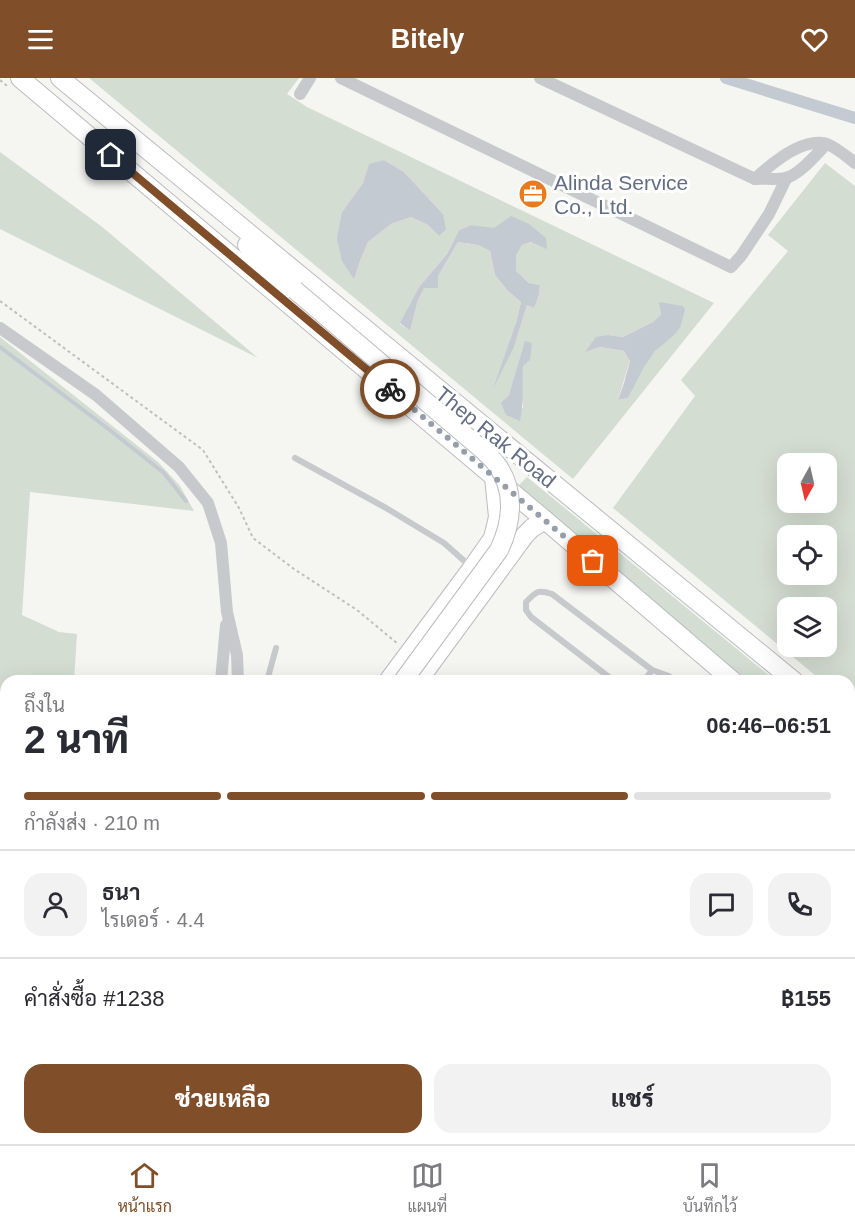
<!DOCTYPE html>
<html lang="th">
<meta charset="utf-8">
<style>
body{margin:0;font-family:Helvetica,Sarabun,sans-serif;background:#f2f2f3;color:#2b2b33;height:100vh;display:flex;flex-direction:column;font-size:22px;white-space:nowrap}
*{box-sizing:border-box;margin:0}
p{font-size:20px;color:#7c7c81}
.icon{flex:none;width:33px;height:33px;fill:none;stroke:currentColor;stroke-width:2;stroke-linecap:round;stroke-linejoin:round}
.map{position:relative;flex:1;overflow:hidden}
.sheet{position:absolute;left:0px;top:597px;width:855px;height:470px;display:flex;flex-direction:column;background:#fff;border-radius:18px 18px 0 0;box-shadow:0 6px 24px #0002}
.sheet>*{flex:none}
.needle{width:39px;rotate:188deg}
.buttons{position:absolute;left:777px;top:375px;display:grid;gap:12px}
.buttons a{display:grid;place-items:center;width:60px;height:60px;border-radius:12px;background:#fff;box-shadow:0 6px 24px #0002;font-size:30px}
.pin{position:absolute;display:grid;place-items:center;width:51px;height:51px;color:#fff;margin:-26px;border-radius:12px;box-shadow:0 3px 9px #0006}
.courier{position:absolute;display:grid;place-items:center;width:60px;height:60px;margin:-30px;border:4px solid #804f2a;border-radius:50%;background:#fff;color:#222;box-shadow:0 2px 8px #0007}
.headline em{font-style:normal;font-weight:800}
.headline div{display:flex;flex-direction:column-reverse}
.headline{display:flex;align-items:center;justify-content:space-between;height:102px;padding:0 24px}
h1{font-size:39px;font-weight:800;line-height:45px}
.bar{display:grid;grid-template-columns:repeat(4,1fr);gap:9px 6px;align-content:center;height:72px;padding:0 24px}
.bar i{height:8px;border-radius:4px;background:#e1e1e2}
.bar .selected{background:#804f2a}
.bar p{grid-column:span 4}
.line{display:flex;align-items:center;gap:15px;padding:0 24px;border-top:2px solid #e1e1e2}
.line div{flex:1}
.round{display:grid;place-items:center;flex:none;width:63px;height:63px;border-radius:18px;background:#f2f2f3}
.button{display:flex;gap:12px;margin-top:auto;padding:12px 24px}
.button a{flex:1;height:69px;border-radius:18px;background:#804f2a;color:#fff;font-size:24px;font-weight:800;line-height:69px;text-align:center}
.button a+a{background:#f2f2f3;color:#2b2b33}
header{display:flex;justify-content:space-between;align-items:center;height:78px;padding:0 24px;background:#804f2a;color:#fff;font-size:27px;font-weight:800}
.menu{display:flex;justify-content:space-around;align-items:center;height:84px;border-top:2px solid #e1e1e2;background:#fff;font-size:16px;color:#7c7c81}
.menu a{display:grid;justify-items:center;gap:3px}
.menu .selected{color:#804f2a}
.map>svg:first-child{display:block}
</style>
<header><svg class="icon" aria-label="menu" viewBox="0 0 24 24"><path d="M4 6h16M4 12h16M4 18h16"/></svg>Bitely<svg class="icon" aria-label="heart" viewBox="0 0 24 24"><path d="M12 20l-8-8c-3-5 5-10 8-4 3-6 11-1 8 4z"/></svg></header>
<div class="map">
<svg width="855" height="1066" viewBox="0 0 855 1066">
<rect width="100%" height="100%" fill="#f5f6f1"/>
<path fill="#e5e6e5" d="M0,812h6v248h231v6h-237z"/>
<g fill="#d4ddd2" fill-rule="evenodd">
<path d="M89,0h210l-12,16 20,13 407,196 -141,176zM384,82l20,12 39,42 -4,22 -11,-11 -17,-8 -20,7 -23,18 -8,19 -6,17 -12,-66 21,-29 6,-18zM471,147l75,13 -24,7 -6,9v17l13,12 11,2 -1,10 -5,13 -7,-3 -13,42 2,-24 5,-21 -13,-11 -13,-16 -5,-24 -12,-6 -20,-3 -20,34v12l-14,-1 -6,13 -8,31 -10,-7 19,-37 28,-33 12,-24zM660,225l10,2 10,23c-7,8 -17,15 -25,23 -12,14 -19,31 -27,47l-10,2 12,-40 -6,-9 -24,-4 -14,4 22,-16 15,2 30,-15 8,-6zM531,265l-8,23 -2,22 2,20 -21,-5 7,-8z"/>
<path d="M0,74l101,74 157,132 -258,-129z"/>
<path d="M825,85l30,23v522l-6,-5v-22h-27l-209,-173 82,-112 -14,-16 107,-129 -20,-16zM788,386h38v38h-38zM788,458h38v38h-38zM788,530h38v38h-38z"/>
<path d="M0,259l158,125 22,24 14,25 -164,-19 -8,123 37,17 18,2 -3,47h-68v397l-6,-4z"/>
<path d="M527,399l249,204h-31l-17,-14 -212,-179z"/>
</g>
<g fill="#c3cad1">
<path d="M384,82l20,12 39,42 3,15 -7,7 -11,-11 -17,-8 -20,7 -23,18 -8,19 -6,18 -12,-18 -5,-22 5,-27 21,-29 6,-19z"/>
<path d="M511,138l18,8 17,14 1,11 -16,-7 -9,3 -6,10v16l13,12 11,2 -1,10 -5,13 -7,-3 -13,42 -21,42 23,-66 5,-21 -13,-11 -13,-16 -5,-24 -12,-6 -20,-3 -20,34v12h-14l-6,12 -8,31 -10,-8 19,-36 28,-33 12,-24 12,-5 23,3z"/>
<path d="M659,224l24,4 2,4 -5,18 -7,8 -18,15 -11,16 -16,31 -10,2 6,-17 6,-22 -6,-10 -24,-4 -15,5 11,-15 12,-2 15,2 30,-15 8,-7z"/>
<path d="M525,263l7,2 -2,17 -7,6c-1,19 1,37 -3,55l-14,-6 -5,-12 8,-8z"/>
</g>
<g fill="none" stroke-linecap="round" stroke-linejoin="round">
<path stroke="#c3cad1" stroke-width="4" d="M0,269l111,84 53,42 22,28"/>
<path stroke="#c3cad1" stroke-width="12" d="M726,0l129,40"/>
<g stroke="#b9bcc1" stroke-width="20">
<g id="secondary">
<path d="M20,0l525,442 188,161"/>
<path d="M60,0l734,603"/>
<path d="M247,167l6,8 42,37"/>
<path d="M388,603l84,-113 21,-30 5,-21 -4,-40"/>
<path d="M418,603l107,-146 7,-7 13,-8"/>
<path d="M849,648l6,5"/>
<path d="M849,697l6,5"/>
<path d="M161,1066l1,-6"/>
<path d="M193,1066l1,-6"/>
</g>
</g>
<g stroke="#bebfc2" stroke-width="2" stroke-dasharray="3 3" stroke-linecap="butt">
<path d="M0,2l7,6"/>
<path d="M0,223l203,149 36,58 14,30 41,31 63,41 41,34"/>
<path d="M0,695l5,15"/>
</g>
<g stroke="#c7c9cd" stroke-width="6">
<path d="M295,380l91,50 58,35 26,23"/>
<path d="M267,603l9,-33"/>
<path d="M614,603l-83,-64 -5,-7v-8c10,-10 11,-13 26,-8l100,76 17,6 6,5"/>
<path d="M644,603l8,-11"/>
<path d="M849,735l6,5"/>
<path d="M849,984l6,2"/>
<path d="M0,999l6,5"/>
<path d="M82,1060l7,6"/>
<path d="M537,1060l7,6"/>
<path d="M212,1066l1,-6"/>
<path d="M292,1066l1,-6"/>
<path d="M526,1066l4,-6"/>
<path d="M804,1066l3,-6"/>
</g>
<g stroke="#c7c9cd" stroke-width="12">
<path d="M341,0l390,189 10,-11 28,-42 17,-35"/>
<path d="M540,0l215,101c8,-1 22,1 30,-1 13,-2 32,-24 41,-34"/>
<path d="M300,16l10,-16"/>
<path d="M755,101c16,-15 48,-42 72,-35 10,4 19,12 28,19"/>
<path d="M0,250l96,67 83,72 29,36 13,40 6,69 10,43 1,26"/>
<path d="M221,603l5,-56"/>
</g>
<use href="#secondary" stroke="#fff" stroke-width="18"/>
<g stroke="#b9bcc1" stroke-width="20" stroke-linecap="butt">
<path id="secondary-bridge" d="M295,212l189,161c5,5 10,9 13,14 19,26 15,58 2,85l-96,131"/>
</g>
<use href="#secondary-bridge" stroke="#fff" stroke-width="18"/>
</g>
<g fill="none" stroke-linecap="round" stroke-linejoin="round">
<path stroke="#969eaa" stroke-width="6" stroke-dasharray="0 10.8" d="M390,311l203,172"/>
<path stroke="#804f2a" stroke-width="8" d="M111,77l279,234"/>
</g>
<defs>
<g id="office-disc" transform="scale(1.5)"><circle r="9.5" fill="#e97b1e" stroke="#fff"/><path d="M-6-3h4V-5.5h4V-3h4V5H-6ZM-1-4.5V-3h2v-1.5ZM-6 0V1H6V0Z" fill="#fff"/></g>
</defs>
<g fill-rule="evenodd">
<use href="#office-disc" x="533" y="116"/>
</g>
<g text-anchor="middle" dominant-baseline="central" stroke-width="6" stroke-linejoin="round" paint-order="stroke">
<g font-size="21" fill="#636e84" stroke="#fff" text-anchor="start">
<text x="554" y="104">Alinda Service<tspan x="554" dy="24">Co., Ltd.</tspan></text>
</g>
<g font-size="21" fill="#636e84" stroke="#fff">
<text transform="translate(496 359) rotate(39)">Thep Rak Road</text>
</g>
</g>
</svg>
<div class="buttons">
<a><svg class="needle" viewBox="-14 -14 28 28"><path d="M0-13l5 13h-10z" fill="#e53935"/><path d="M0 13l5-13h-10z" fill="#7c7c81"/></svg></a>
<a><svg class="icon" aria-label="locate" viewBox="0 0 24 24"><circle cx="12" cy="12" r="6"/><path d="M12 2v4M12 18v4M2 12h4M18 12h4"/></svg></a>
<a><svg class="icon" aria-label="layers" viewBox="0 0 24 24"><path d="M12 4l9 5-9 5-9-5zM3 14l9 5 9-5"/></svg></a>
</div>
<div class="pin" style="left:593px;top:483px;background:#ea580c"><svg class="icon" aria-label="bag" viewBox="0 0 24 24"><path d="M5 8h14l-1 12H6zM9 8a3 3 0 0 1 6 0"/></svg></div>
<div class="pin" style="left:111px;top:77px;background:#1f2937"><svg class="icon" aria-label="home" viewBox="0 0 24 24"><path d="M3 11l9-7 9 7M6 9v11h12V9"/></svg></div>
<div class="courier" style="left:390px;top:311px"><svg class="icon" aria-label="bike" viewBox="0 0 24 24"><circle cx="6" cy="16" r="4"/><circle cx="18" cy="16" r="4"/><path d="M6 16l4-8h5l3 8M10 8l3 8H6M13 5h3"/></svg></div>
<section class="sheet">
<div class="headline"><div><h1>2 นาที</h1><p>ถึงใน</p></div><em>06:46–06:51</em></div>
<div class="bar"><i class="selected"></i><i class="selected"></i><i class="selected"></i><i></i><p>กำลังส่ง · 210 m</p></div>
<div class="line" style="height:108px"><a class="round"><svg class="icon" aria-label="person" viewBox="0 0 24 24"><circle cx="12" cy="8" r="4"/><path d="M4 21q1-7 8-7t8 7"/></svg></a><div><b>ธนา</b><p>ไรเดอร์ · 4.4</p></div><a class="round"><svg class="icon" aria-label="chat" viewBox="0 0 24 24"><path d="M4 5h16v11H9l-5 4z"/></svg></a><a class="round"><svg class="icon" aria-label="phone" viewBox="0 0 24 24"><path d="M5 4h4l2 5-3 2q2 4 5 5l2-3 5 2v4C11 20 4 13 5 4z"/></svg></a></div>
<div class="line" style="height:78px"><div>คำสั่งซื้อ #1238</div><b>฿155</b></div>
<div class="button"><a>ช่วยเหลือ</a><a>แชร์</a></div>
</section>
</div>
<nav class="menu">
<a class="selected"><svg class="icon" aria-label="home" viewBox="0 0 24 24"><path d="M3 11l9-7 9 7M6 9v11h12V9"/></svg>หน้าแรก</a>
<a><svg class="icon" aria-label="map" viewBox="0 0 24 24"><path d="M3 6l6-2 6 2 6-2v14l-6 2-6-2-6 2zM9 4v14M15 6v14"/></svg>แผนที่</a>
<a><svg class="icon" aria-label="saved" viewBox="0 0 24 24"><path d="M7 4h10v16l-5-4-5 4z"/></svg>บันทึกไว้</a>
</nav>
